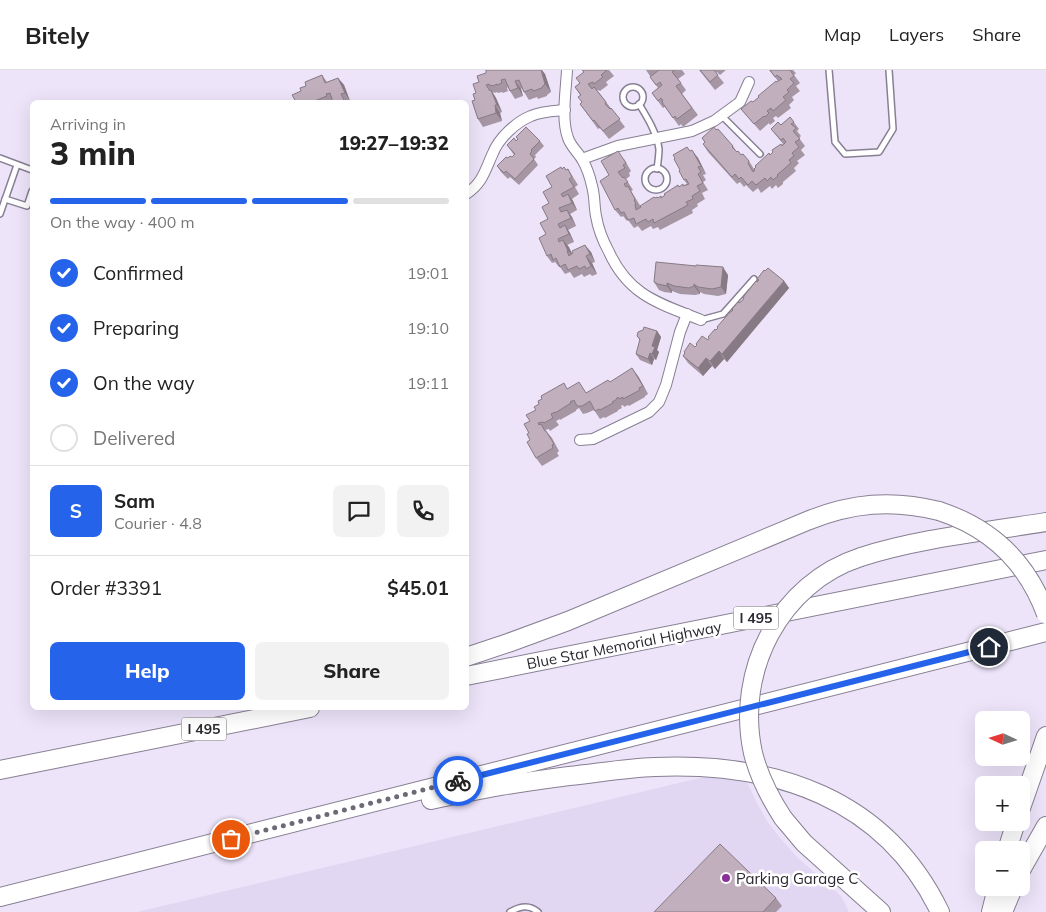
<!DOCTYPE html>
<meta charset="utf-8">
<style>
body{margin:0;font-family:Mulish,sans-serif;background:#f2f2f2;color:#222;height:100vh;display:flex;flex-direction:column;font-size:19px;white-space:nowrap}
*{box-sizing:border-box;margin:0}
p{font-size:16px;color:#767676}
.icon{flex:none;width:28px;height:28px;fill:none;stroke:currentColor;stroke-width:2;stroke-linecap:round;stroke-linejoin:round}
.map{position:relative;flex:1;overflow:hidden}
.side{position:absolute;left:30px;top:30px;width:439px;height:610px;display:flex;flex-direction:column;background:#fff;border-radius:8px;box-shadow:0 5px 20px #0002}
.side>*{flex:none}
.needle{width:32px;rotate:274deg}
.fabs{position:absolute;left:975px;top:641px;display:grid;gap:10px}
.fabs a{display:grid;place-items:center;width:55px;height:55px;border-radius:8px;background:#fff;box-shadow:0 5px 20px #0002;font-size:25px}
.pin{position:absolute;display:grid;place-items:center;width:42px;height:42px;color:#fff;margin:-21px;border:2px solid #fff;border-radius:50%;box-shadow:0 1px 5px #0007}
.courier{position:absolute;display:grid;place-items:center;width:50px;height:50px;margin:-25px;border:4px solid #2563eb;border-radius:50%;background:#fff;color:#222;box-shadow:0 1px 6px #0007}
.summary em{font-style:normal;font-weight:800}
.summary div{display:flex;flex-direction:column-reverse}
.summary{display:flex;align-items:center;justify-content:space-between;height:85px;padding:0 20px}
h1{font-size:32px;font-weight:800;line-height:38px}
.bar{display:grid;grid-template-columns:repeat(4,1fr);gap:8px 5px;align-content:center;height:60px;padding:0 20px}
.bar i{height:6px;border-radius:4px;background:#e0e0e0}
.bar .active{background:#2563eb}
.bar p{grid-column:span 4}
.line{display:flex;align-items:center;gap:12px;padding:0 20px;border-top:1px solid #e0e0e0}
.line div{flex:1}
.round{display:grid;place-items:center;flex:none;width:52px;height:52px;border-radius:8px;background:#f2f2f2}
ol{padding:0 20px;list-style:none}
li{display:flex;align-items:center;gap:15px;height:55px}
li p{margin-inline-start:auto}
li .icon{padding:5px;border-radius:50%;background:#2563eb;color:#fff;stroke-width:4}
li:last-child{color:#767676}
li i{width:28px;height:28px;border:2px solid #e0e0e0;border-radius:50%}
.action{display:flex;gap:10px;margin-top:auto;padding:10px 20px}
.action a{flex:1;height:58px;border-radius:8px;background:#2563eb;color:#fff;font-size:20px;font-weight:800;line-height:58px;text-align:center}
.action a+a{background:#f2f2f2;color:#222}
header{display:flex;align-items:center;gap:30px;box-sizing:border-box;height:70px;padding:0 25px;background:#fff;border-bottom:1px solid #e0e0e0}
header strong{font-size:24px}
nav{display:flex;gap:28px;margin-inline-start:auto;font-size:18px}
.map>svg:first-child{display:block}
</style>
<header>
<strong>Bitely</strong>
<nav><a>Map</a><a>Layers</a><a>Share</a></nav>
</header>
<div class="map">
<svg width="1046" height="842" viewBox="0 0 1046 842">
<rect width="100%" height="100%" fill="#ede4fa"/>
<path fill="#e2d7f3" d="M704,707l42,3 10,21 11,20 13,17 17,19 44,39 8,16h-712z"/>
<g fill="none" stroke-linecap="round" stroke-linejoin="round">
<g stroke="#877f92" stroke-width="8">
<g id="service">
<path d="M829,0l6,72 10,12 34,-2 14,-23 -4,-59"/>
<circle cx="633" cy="27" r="10"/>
<path d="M639,34c8,13 18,29 20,45 0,6 -1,13 -2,20"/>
<path d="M722,46l38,38"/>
<path d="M0,88l32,12"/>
<circle cx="656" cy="109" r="11"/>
<path d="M5,129l22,7 5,-15"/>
<path d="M0,144l17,-49"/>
<path d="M701,250l22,-6 31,-35"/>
<path d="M510,842c10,-6 19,-8 28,0"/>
</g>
</g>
<g stroke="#877f92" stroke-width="12">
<g id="minor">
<path d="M567,0c-1,21 -6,49 1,68 3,9 11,15 15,23 4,7 7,16 9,25 3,10 2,20 4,30 2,12 7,25 13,36 20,44 50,51 92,68"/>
<path d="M582,89l36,-13 74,-15 22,-10 26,-19 9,-20"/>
<path d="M466,124c17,-11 19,-24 27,-41 6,-15 23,-31 38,-37 11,-5 23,-5 34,-6"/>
<path d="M580,370l13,-1 56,-27 10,-10 7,-17 14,-53 7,-18"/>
</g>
</g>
<g stroke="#877f92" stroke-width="20">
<g id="motorway">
<path d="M861,487c59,-19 124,-25 185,-35"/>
<path d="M466,587l42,-14 60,-22 239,-100c44,-18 85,-22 132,-10"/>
<path d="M466,606l580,-116"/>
<path d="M0,700l310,-62"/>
<path d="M431,730c23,-5 47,-10 70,-14 23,-4 45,-7 68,-10 29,-3 57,-8 86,-9 120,-5 230,31 285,145"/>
<path d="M1021,738l25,-72"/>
<path d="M783,748l21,25 77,69"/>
<path d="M1007,780l9,-28"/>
<path d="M1021,800l25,-44"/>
<path d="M0,827l1046,-265"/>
<path d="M991,842l6,-24"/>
<path d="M1003,842l10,-24"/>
</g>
</g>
<use href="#service" stroke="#fff" stroke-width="5"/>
<use href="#minor" stroke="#fff" stroke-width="10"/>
<use href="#motorway" stroke="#fff" stroke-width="18"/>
<g stroke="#877f92" stroke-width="20" stroke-linecap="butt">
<g id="motorway-bridge">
<path d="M939,441c52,17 88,51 107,103"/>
<path d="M783,748c-13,-20 -24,-41 -30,-65 -18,-82 27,-170 108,-196"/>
</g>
</g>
<use href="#motorway-bridge" stroke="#fff" stroke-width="18"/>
</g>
<g fill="#a696a3">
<path d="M582,0h27l5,6 -8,6 2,3 -8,6 -2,-1h-1l28,37 -16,12 -9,-11 -2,1 -18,-25 2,-2 -2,-7 -5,-8 5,-4 4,-10z"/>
<path d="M646,0h36l3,4 -7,5 8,11 -4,4 16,21 -15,12 -2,-3 -2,2 -14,-19 -2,1 -11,-15 6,-5z"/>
<path d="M699,0h27l-6,5 -3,-3 -1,1 8,10 -9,7z"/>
<path d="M769,0h24l3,3 -2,2 6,8 -4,3 4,5 -8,6 2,3 -5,5 2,3 -13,10 -2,-2 -3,2 2,3 -5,4 -1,-2 -9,8 -19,-22 12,-7 25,-21z"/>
<path d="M486,3l59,1 6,18 -4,3v1l-9,3 -1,-2 -8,3 -5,-8 -2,-4 -1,1 2,7 -8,3 -5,-8 -2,-4 -1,1 1,3 -5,2 -1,-1 -4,1 -1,-1 -2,1 -1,-1 -1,1 3,5 6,14 -2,1 2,8 -19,6 -5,-8 -3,-19 4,-18z"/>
<path d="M322,5l5,7 11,-4 6,7 6,16 -3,1h-58l6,-2 11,-14z"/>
<path d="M790,47l9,12 -2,2 4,5 -2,2 6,8 -4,4 4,5 -8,6 2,2 -5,5 2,3 -13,11v2l-5,4 -2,-3 -4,4 -2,-3 -9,7 -3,-5 -5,4 -7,-7 -2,2 -4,-5 -3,2 -29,-32 -5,-8 2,-2 -3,-4 31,8 4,6 12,9 5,8 29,-25 -12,-15 10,-4z"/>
<path d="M516,67l24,4 4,5 -9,9 1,2 -2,2 4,6 -19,20 -9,-8 -2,2 -7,-7 -4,-6 11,-8 4,-1 2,-2 -7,-10 9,-4 2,-2z"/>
<path d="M690,81l8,7 8,16 -3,1 3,5 -3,2 5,8 -6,3 3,6 -8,5 1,2 -6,4 1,3 -33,17 -2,-3 -5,2 -2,-3 -9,5 -4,-5 -4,2 -6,-8 -1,1 -4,-5 -2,1 -6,-7 -6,-35 15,-16 7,12 -2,2 1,3 -4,3 7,11 -2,1 10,16 14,-9h6l18,-11 8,-3 -3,-4 -4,-10z"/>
<path d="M562,99l5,1 1,-1 10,16 -3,2 4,7 -7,5 5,11 -7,4 6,12 -8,4 6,12 -7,3 5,9 19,-2 4,10 -3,1 5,11 -5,2 -2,-2 -6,3 -2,-3 -8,4 -4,-6 -5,2 -5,-7h-1l-4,-5 -3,1 -5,-7 -1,-22 3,-31z"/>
<path d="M728,205l-2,19 -8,2 -14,-2 -4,-2v2l-5,1 -15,-1 -8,-3v2l-8,-1 -5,-2 -5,-8z"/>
<path d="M757,209l27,2 5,7 -62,74 -3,-3 -9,10 -3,-3 -9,10 -15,-13 -5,-7 2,-3 -1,-1 11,-5 2,-1 -1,-2 12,-4 31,-37 4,-3 15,-20z"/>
<path d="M657,261l4,6 -4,13 2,2 -3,8 -2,-1 -2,6 -12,-5 -4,-6 4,-13 -3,-5z"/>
<path d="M638,306l10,18 -3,2v1l-16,9 -1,-1 -4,2 -1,-2 -2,1 1,2 -4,2v1l-13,7 -1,-1 -4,2 -6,-9 -7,3 -4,1 -4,-6 -3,2v1l-16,9v-1l-4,2 3,4 -9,6 -1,-2 -4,1 7,8 7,13 -2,2 2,3 -17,10 -6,-8 -6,-18v-19l6,-11 32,-21 18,4 24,-11z"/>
<path d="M776,828l6,8 -6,6h-122z"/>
</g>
<g fill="#877a85">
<path d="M541,0h1l3,4 6,18 -6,-8z"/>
<path d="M338,8l6,7 6,16 -5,-8z"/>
<path d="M515,11l6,8 2,7 -5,-8z"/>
<path d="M491,20l5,8 6,14 -5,-7z"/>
<path d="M495,35l5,8 2,8 -6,-8z"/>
<path d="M692,80l6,8 8,16 -5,-8z"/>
<path d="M568,124l5,7 4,9 -5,-7z"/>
<path d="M567,140l5,7 4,9 -5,-8z"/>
<path d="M565,155l5,8 4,9 -5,-8z"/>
<path d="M563,170l6,7 5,11 -6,-7z"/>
<path d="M585,175l6,7 4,10 -5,-8z"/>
<path d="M586,186l6,7 5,11 -6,-8z"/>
<path d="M723,197l5,8 -2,19 -5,-7z"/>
<path d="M784,211l5,7 -62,74 -5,-8z"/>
<path d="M667,213l5,8v2l-5,-7z"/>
<path d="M694,214l6,8v2l-6,-8z"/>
<path d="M657,261l4,6 -4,13 2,2 -3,8 -4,-6v-8z"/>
<path d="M719,281l5,8 -9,10 -5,-8z"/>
<path d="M650,283l4,6 -2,6 -4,-6z"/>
<path d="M706,288l6,8 -9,10 -5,-8z"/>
<path d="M632,298l6,8 10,18 -5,-8z"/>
</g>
<g fill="#c1afbe" stroke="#877a85">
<path d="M486,0h55l4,14 -3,3v1l-9,3 -1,-2 -8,3 -5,-12 -4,1 3,7 -8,3 -5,-12 -4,1 1,3 -5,2v-1l-4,2 -1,-1 -2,1 -1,-2 -3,1 4,6 1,-1 6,15h-2l1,8 -18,6 -6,-18 3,-1 -2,-6 3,-1 -3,-9 6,-2 -2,-6 9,-3z"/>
<path d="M582,0h25l-6,5 2,2 -9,7 -1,-2 -5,2 4,5 2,-2 12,15 -1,2 5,5 1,-1 9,11 -17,12 -9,-11 -1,1 -13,-17 2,-2 -4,-5 3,-2 -6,-8 5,-4 -4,-5 8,-6z"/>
<path d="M659,0h16l-3,2 9,11 -5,3 16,22 -15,11 -2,-3 -2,2 -11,-16 1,-1 -2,-3 -3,3 -6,-8 10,-8 -2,-3 -4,3 -6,-8z"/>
<path d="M700,0h14l4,5 -8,7z"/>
<path d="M770,0h20l4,6 -4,3 4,4 -7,7 2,2 -6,5 3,3 -13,11 -2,-3 -4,3 2,2 -4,4 -1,-1 -10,8 -13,-15 10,-8 2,1 6,-5 -1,-1 18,-15v1l6,-3 -2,-2h-1l-2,-2 -2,2z"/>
<path d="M322,5l3,8 13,-5 7,15 -4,1 4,8h-12l-3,-9 -4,1 1,2 -15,6h-23l6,-2 -3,-5 9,-4 -1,-3 6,-2 -1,-4z"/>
<path d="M790,47l4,5 -3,2 5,4 -3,3 7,8 -5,3 4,5 -7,6 2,3 -5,4 2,3 -14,12 1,1 -5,4 -2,-3 -4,4 -2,-3 -9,7 -4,-4 -4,4 -7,-8 -2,2 -4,-5 -3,3 -29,-33 2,-2 -3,-4 12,-11 2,3 2,-1 15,17 -1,1 5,5 1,-1 3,4 2,-1 6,7 -1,2 5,9 2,-2 -1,-1 2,-2 -1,-1 14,-13 1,2 3,-3 -1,-2 9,-6 1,2 4,-4 -3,-4 -2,2 -10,-11 7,-7 3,3z"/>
<path d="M526,57l14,14 -9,9 1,1 -2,3 4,5 -19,20 -9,-8 -2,2 -7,-7 9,-9 2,1 2,-2 2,1 3,-3 -8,-9 7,-7 2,3 2,-2 -2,-2z"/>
<path d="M687,77l3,4 2,-1 9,16 -3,1 3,5 -3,2 5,9 -6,3 3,5 -8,5 1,3 -7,3 2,3 -34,18 -1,-4 -5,3 -2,-3 -10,5 -2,-6 -6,2 -4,-8 -3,1 -3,-5 -3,2 -15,-29 9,-6 -8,-14 17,-10 8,12 -3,2 2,3 -7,4 5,6 1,-1 4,5 -4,2 2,3 2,-1 7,13 -1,1 2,4h-1l1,6 5,-3 -1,-1 14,-9 1,1 2,-1 1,1 3,-2v2l4,-3 -1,-1 14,-9 1,2 4,-3v2l6,-2 -3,-5 -2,1 -5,-9 1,-1 -6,-11 1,-1 -2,-3z"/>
<path d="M561,97l1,2 2,-2 2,3 2,-1 4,8 -3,2 5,8 -13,7 2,3 5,-3 4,9 -13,5 2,4 6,-2 4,8 -13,6 2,4 5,-3 4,9 -11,5 1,3 4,-2 5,11h-1l2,5 4,-3 -1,-2 13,-6 5,9 -4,2 5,10 -5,3 -1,-3 -6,3 -2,-3 -9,4 -3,-6 -5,3 -4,-9 -3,2 -2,-6 -4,2 -8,-18 7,-4 -6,-11 8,-4 -6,-12 7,-4 -6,-11 9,-5 -6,-11z"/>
<path d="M656,192l40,4v-1l27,2 -2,20 -9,2 -14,-2 -4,-3v2l-5,2 -15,-2 -7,-3v3l-9,-2 -4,-2z"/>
<path d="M768,198l16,13 -62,73 -3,-3 -9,10 -4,-3 -8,10 -15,-12 2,-3 -1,-1 6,-9 5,4 2,-2 -1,-1 6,-8 6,4 1,-2 -1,-1 7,-8 1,1 2,-2 -1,-1 13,-15h1l2,-2 -1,-1 6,-7 1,1 4,-3 1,-4 12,-15 1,1 2,-2 -2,-1 7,-9 1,1z"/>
<path d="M644,257l13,4 -5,15 3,1 -3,7 -2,-1 -2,6 -12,-5 4,-15 -3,-3 1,-4 5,-2z"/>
<path d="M632,298l11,18 -4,2 1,2 -17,9v-2l-4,2 -1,-2 -2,2v1l-4,2 1,1 -13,7 -1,-1 -4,2 -5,-10 -8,5h-5l-3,-6 -4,2 1,1 -16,10v-1l-4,2 2,4 -9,5 -1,-1 -5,1 1,2 2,-1 4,7h1l8,13 -2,1 1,3 -17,10 -9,-16 3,-2 -3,-6 2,-1 -5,-9 6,-3 -4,-6 10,-5 -2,-3 5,-3 -1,-3 4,-2 -1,-3 23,-13 3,6 12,-7 7,11 22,-13 2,2z"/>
<path d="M720,774l56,54 -13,14h-109z"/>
</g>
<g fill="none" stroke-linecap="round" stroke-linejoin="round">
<path stroke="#6e6976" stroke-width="5" stroke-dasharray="0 9" d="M231,769l227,-58"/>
<path stroke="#2563eb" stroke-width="6" d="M458,711l531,-134"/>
</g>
<circle fill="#8a2f9a" stroke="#fff" stroke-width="2" cx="726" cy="808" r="5"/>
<g text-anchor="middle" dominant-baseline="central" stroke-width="5" stroke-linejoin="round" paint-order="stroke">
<g fill="#fff" stroke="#6a686d" stroke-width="1">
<rect x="733.5" y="536.5" width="45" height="23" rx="4"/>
<rect x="181.5" y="647.5" width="45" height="23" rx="4"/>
</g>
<g font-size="14" font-weight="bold" fill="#2a272f">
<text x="756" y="548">I 495</text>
<text x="204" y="659">I 495</text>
</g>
<g font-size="15" fill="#2a272f" stroke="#fff">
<text transform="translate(624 575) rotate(-11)">Blue Star Memorial Highway</text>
</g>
<g font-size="15" fill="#2a272f" stroke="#fff" text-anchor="start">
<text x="736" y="808">Parking Garage C</text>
</g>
</g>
</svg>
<div class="fabs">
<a><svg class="needle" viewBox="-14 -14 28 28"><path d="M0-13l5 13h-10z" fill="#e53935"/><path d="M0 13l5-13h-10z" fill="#767676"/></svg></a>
<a>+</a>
<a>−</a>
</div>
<div class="pin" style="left:231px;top:769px;background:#ea580c"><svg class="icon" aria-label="bag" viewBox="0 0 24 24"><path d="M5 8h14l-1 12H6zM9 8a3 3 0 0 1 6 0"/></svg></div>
<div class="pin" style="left:989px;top:577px;background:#1f2937"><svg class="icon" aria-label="home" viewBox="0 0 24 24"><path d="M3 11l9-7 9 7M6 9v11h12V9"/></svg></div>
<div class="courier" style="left:458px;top:711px"><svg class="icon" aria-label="bike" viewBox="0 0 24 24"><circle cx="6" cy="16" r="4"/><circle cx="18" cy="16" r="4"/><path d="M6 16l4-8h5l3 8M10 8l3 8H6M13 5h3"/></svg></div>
<section class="side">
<div class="summary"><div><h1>3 min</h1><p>Arriving in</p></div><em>19:27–19:32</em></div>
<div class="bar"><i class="active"></i><i class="active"></i><i class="active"></i><i></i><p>On the way · 400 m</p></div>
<ol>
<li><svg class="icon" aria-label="check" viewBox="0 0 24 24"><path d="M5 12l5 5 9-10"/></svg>Confirmed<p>19:01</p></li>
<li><svg class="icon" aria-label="check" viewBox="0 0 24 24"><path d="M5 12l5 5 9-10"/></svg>Preparing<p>19:10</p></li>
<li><svg class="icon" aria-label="check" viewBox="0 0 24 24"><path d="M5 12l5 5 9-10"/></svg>On the way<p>19:11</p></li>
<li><i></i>Delivered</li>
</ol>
<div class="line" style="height:90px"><b class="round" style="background:#2563eb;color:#fff">S</b><div><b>Sam</b><p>Courier · 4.8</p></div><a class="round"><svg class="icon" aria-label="chat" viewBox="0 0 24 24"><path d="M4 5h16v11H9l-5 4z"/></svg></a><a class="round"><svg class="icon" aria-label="phone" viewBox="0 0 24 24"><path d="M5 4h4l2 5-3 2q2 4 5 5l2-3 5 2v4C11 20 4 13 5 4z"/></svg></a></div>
<div class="line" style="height:65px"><div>Order #3391</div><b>$45.01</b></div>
<div class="action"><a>Help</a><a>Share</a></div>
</section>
</div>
